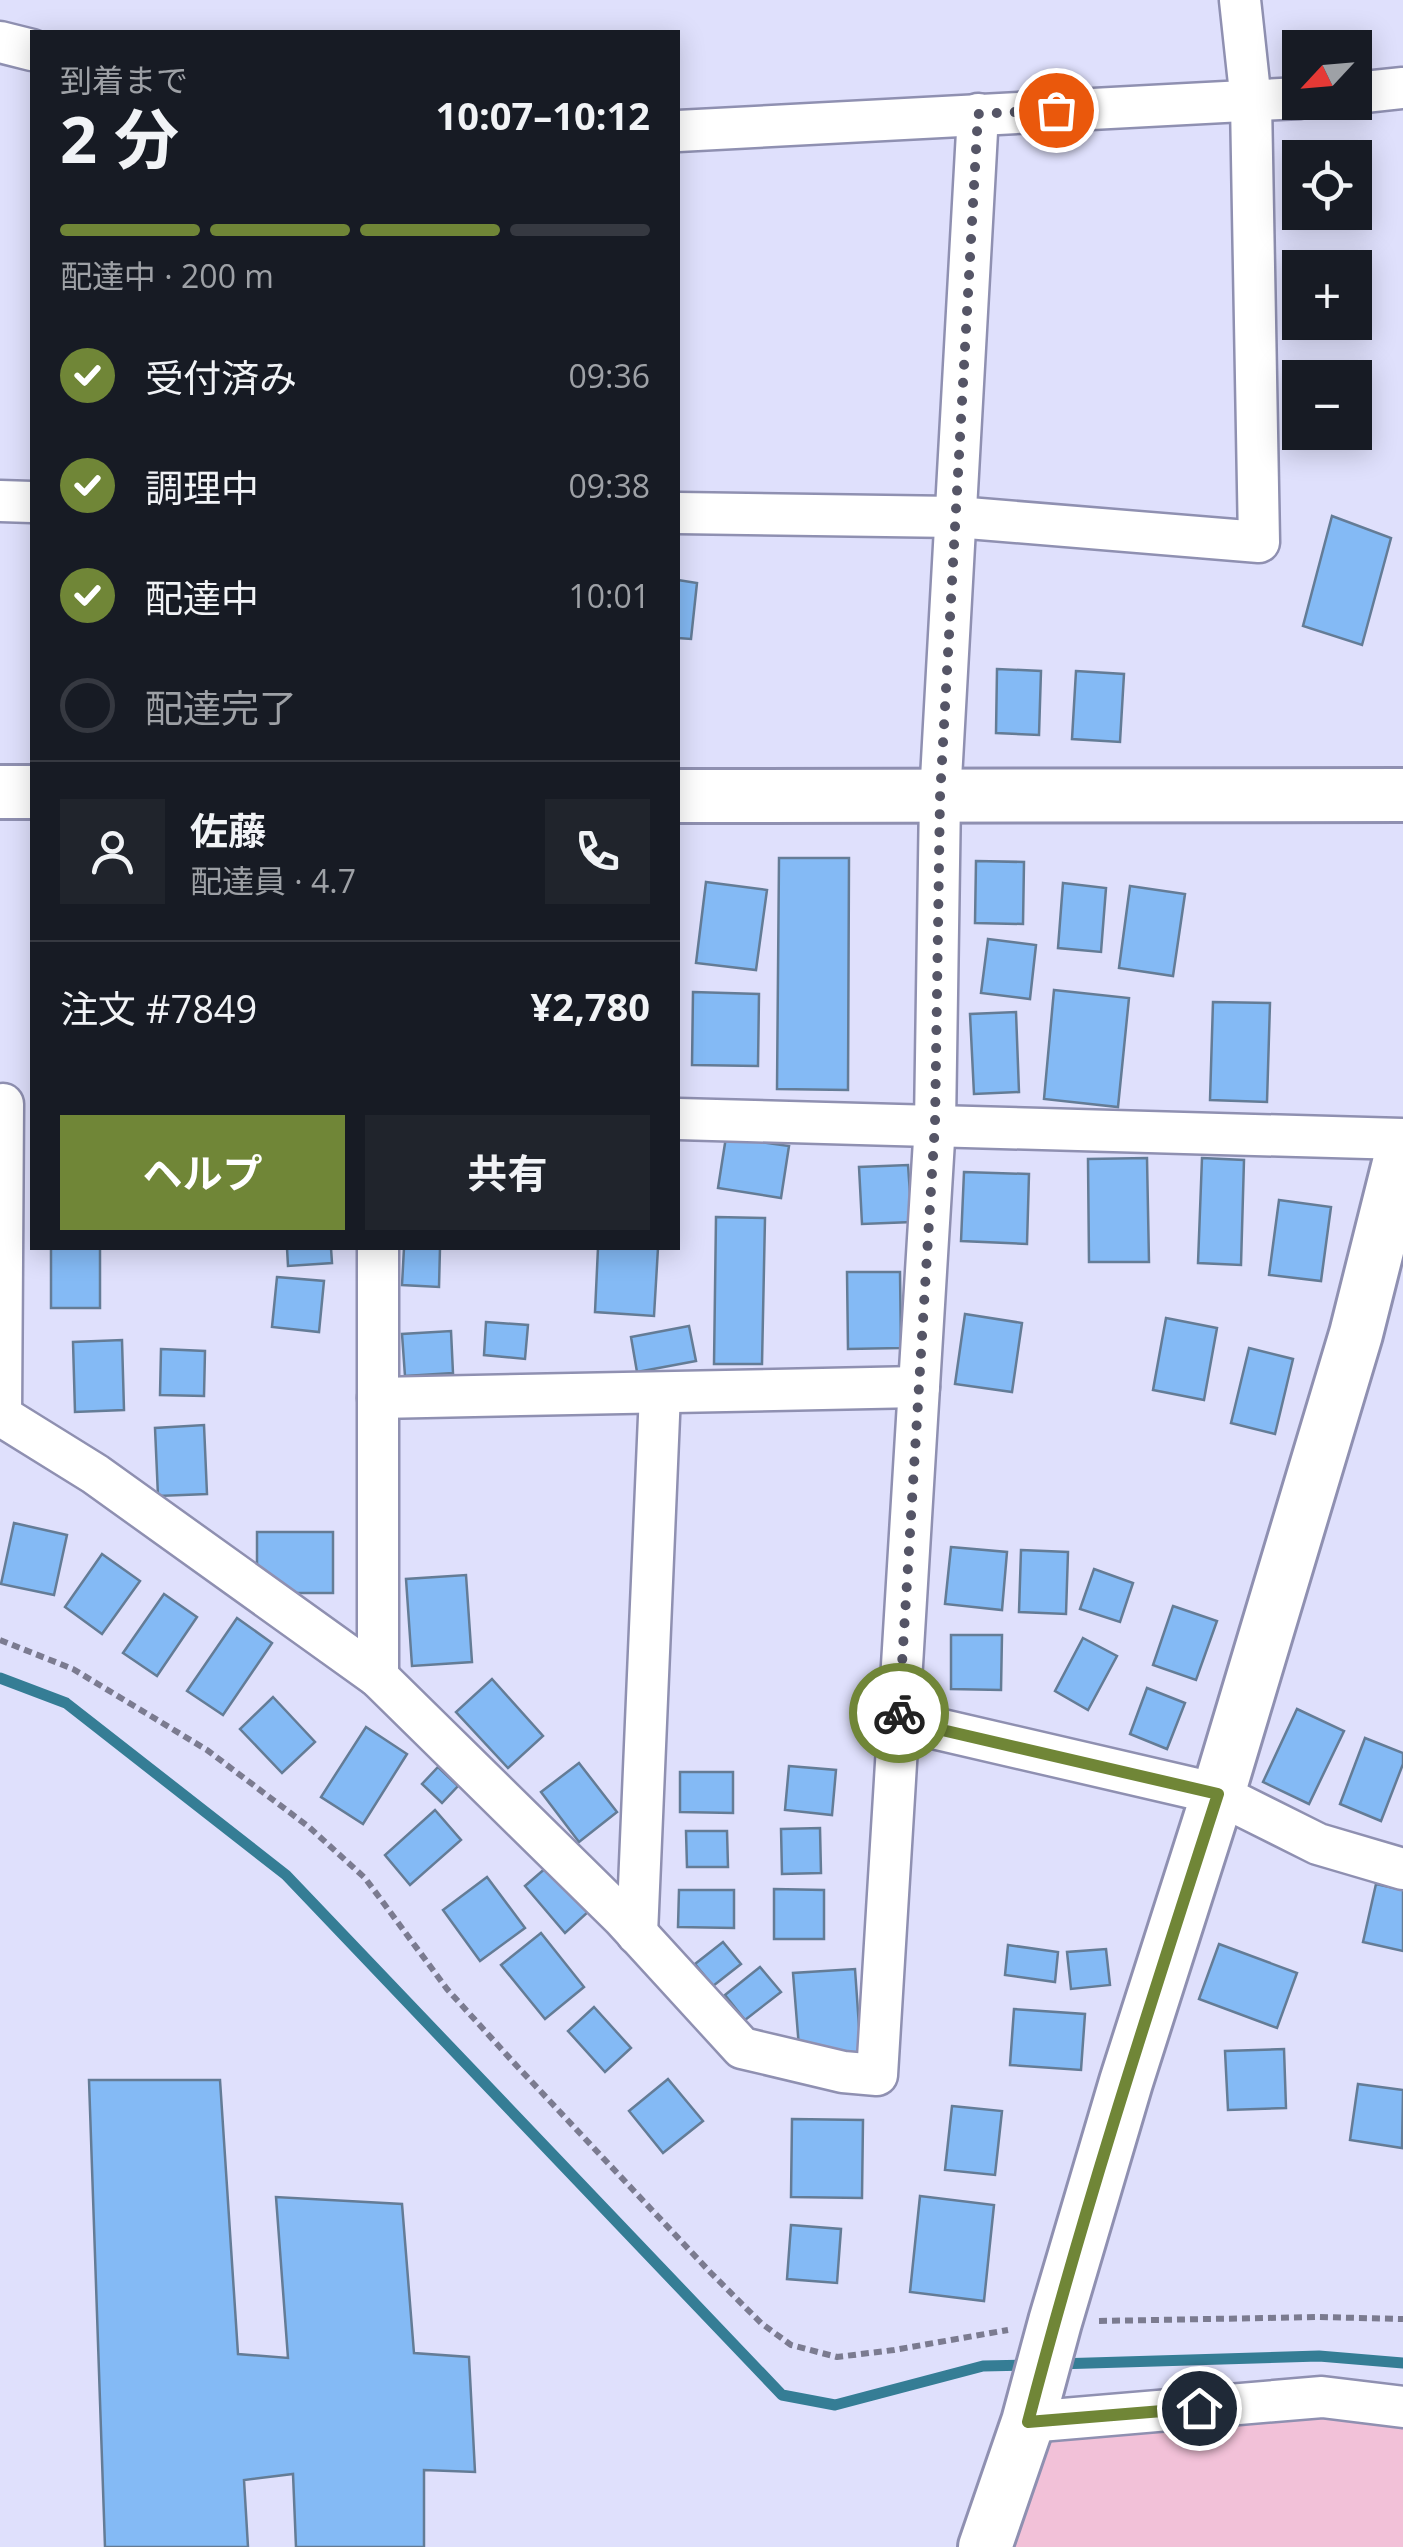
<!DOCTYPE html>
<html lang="ja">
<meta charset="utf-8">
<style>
body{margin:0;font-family:"Open Sans","Noto Sans JP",sans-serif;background:#20242c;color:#f1f3f6;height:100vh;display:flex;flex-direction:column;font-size:38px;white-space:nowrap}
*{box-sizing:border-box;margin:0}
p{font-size:32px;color:#9ea1a6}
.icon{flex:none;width:55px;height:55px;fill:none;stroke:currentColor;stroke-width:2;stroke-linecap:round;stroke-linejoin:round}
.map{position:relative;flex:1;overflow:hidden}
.details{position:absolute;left:30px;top:30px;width:650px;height:1220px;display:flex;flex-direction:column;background:#171b24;border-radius:0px;box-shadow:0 5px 25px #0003}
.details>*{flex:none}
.needle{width:65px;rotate:244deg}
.controls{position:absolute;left:1282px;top:30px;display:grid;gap:20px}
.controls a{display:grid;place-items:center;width:90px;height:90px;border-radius:0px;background:#171b24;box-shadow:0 5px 25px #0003;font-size:50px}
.pin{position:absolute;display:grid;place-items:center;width:85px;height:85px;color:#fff;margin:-42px;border:5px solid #fff;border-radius:50%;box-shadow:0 2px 10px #0007}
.courier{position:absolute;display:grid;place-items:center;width:100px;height:100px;margin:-50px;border:8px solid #708637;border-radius:50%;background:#fff;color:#222;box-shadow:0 2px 12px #0007}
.headline em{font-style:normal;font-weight:700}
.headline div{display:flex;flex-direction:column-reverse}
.headline{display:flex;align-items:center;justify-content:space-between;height:170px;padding:0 30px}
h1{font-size:65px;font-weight:700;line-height:75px}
.bar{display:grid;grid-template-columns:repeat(4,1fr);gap:15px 10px;align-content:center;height:120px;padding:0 30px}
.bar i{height:12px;border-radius:8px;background:#363941}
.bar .selected{background:#708637}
.bar p{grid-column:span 4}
.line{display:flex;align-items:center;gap:25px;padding:0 30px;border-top:2px solid #363941}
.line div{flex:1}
.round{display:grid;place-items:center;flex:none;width:105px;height:105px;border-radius:0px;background:#20242c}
ol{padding:0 30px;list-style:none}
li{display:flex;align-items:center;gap:30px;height:110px}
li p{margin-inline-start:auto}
li .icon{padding:10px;border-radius:50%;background:#708637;color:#fff;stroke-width:4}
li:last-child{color:#9ea1a6}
li i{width:55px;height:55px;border:5px solid #363941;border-radius:50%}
.primary-button{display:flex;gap:20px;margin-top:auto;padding:20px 30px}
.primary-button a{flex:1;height:115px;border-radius:0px;background:#708637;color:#fff;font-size:40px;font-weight:700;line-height:115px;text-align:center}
.primary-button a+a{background:#20242c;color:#f1f3f6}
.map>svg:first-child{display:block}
</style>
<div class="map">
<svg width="1403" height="2547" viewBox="0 0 1403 2547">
<rect width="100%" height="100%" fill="#dfe0fc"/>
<path fill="#f2c1d8" d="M1403,2408v139h-407l32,-125z"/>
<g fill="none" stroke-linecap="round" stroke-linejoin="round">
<g stroke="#357d95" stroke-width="11">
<path d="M0,1678l66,25 220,172 496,520 53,10 148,-39 46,-1"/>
<path d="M1057,2364l262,-8 84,7"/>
</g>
</g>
<g fill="#84baf5" stroke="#647c96" stroke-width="2.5">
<path d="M1332,516l59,22 -29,107 -59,-19z"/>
<path d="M678,580l19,3 -6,56 -13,-1z"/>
<path d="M997,669l44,2 -2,64 -43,-2z"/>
<path d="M1076,671l48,3 -4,68 -48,-3z"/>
<path d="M779,858h70l-1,232 -71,-1z"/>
<path d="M976,861l48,1 -1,62 -48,-1z"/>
<path d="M706,882l61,8 -11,80 -60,-7z"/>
<path d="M1063,883l43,5 -5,64 -43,-4z"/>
<path d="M1130,886l55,8 -12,82 -54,-8z"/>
<path d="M988,939l48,6 -6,54 -49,-6z"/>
<path d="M1054,990l75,8 -11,109 -74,-8z"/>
<path d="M693,992l66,2 -1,72 -66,-1z"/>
<path d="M1213,1002l57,1 -3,99 -57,-2z"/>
<path d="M1016,1012l3,80 -45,2 -4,-80z"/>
<path d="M726,1137l63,9 -8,52 -63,-10z"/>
<path d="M1147,1158l2,104h-60l-1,-103z"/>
<path d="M1202,1158l42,2 -3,105 -43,-2z"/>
<path d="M908,1165l4,57 -50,2 -3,-57z"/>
<path d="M964,1172l65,2 -2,70 -66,-3z"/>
<path d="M1279,1200l52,7 -10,74 -52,-6z"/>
<path d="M716,1217l49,1 -3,146h-48z"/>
<rect x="51" y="1248" width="49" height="60"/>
<path d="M287,1248h44l1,15 -44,3z"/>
<path d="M404,1248h36l-1,39 -37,-2z"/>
<path d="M598,1248h60l-4,68 -59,-4z"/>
<path d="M847,1272h53l1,76 -53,1z"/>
<path d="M277,1277l47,4 -5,51 -47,-5z"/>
<path d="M965,1314l57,9 -10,69 -57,-8z"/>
<path d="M1166,1318l51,10 -13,72 -51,-10z"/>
<path d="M486,1322l42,3 -3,34 -41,-4z"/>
<path d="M689,1326l7,35 -59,11 -6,-35z"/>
<path d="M451,1331l2,42 -48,3 -3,-42z"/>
<path d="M122,1340l2,70 -49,2 -2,-70z"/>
<path d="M1249,1348l44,11 -18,75 -44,-11z"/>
<path d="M161,1349l44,2 -1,45 -44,-1z"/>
<path d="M204,1425l3,69 -49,2 -3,-68z"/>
<path d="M14,1523l53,12 -13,60 -53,-11z"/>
<rect x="257" y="1532" width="76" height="61"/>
<path d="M951,1547l56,5 -5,58 -57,-6z"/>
<path d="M1021,1550l47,2 -2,62 -47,-2z"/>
<path d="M102,1554l38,27 -38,53 -37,-27z"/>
<path d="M1094,1569l39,14 -13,39 -40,-13z"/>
<path d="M466,1575l6,87 -60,4 -6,-87z"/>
<path d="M164,1594l33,23 -40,59 -34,-23z"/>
<path d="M1173,1606l44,15 -21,59 -43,-15z"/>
<path d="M237,1618l35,25 -49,72 -36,-24z"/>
<path d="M951,1635h51l-1,55 -50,-1z"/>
<path d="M1083,1638l34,18 -29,54 -33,-19z"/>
<path d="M492,1679l51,57 -35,32 -52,-56z"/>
<path d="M1147,1688l38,15 -18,46 -37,-15z"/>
<path d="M273,1697l42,45 -33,31 -42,-44z"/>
<path d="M1297,1709l47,22 -35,73 -46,-22z"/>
<path d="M366,1727l41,27 -44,70 -42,-27z"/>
<path d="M1365,1738l38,15v11l-22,57 -41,-17z"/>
<path d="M579,1763l38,49 -38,30 -38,-50z"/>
<path d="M789,1766l47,4 -4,45 -47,-5z"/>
<path d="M438,1767l20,19 -16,17 -20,-19z"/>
<path d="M680,1772h53v41l-53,-1z"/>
<path d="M435,1810l26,30 -51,45 -25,-30z"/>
<path d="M820,1828l1,45 -39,1 -1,-45z"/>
<path d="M686,1831h41l1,36h-41z"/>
<path d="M548,1866l40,46 -23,21 -40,-47z"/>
<path d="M487,1877l38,51 -45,33 -37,-51z"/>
<path d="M1376,1884l27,6v61l-40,-9z"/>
<path d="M774,1889l50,1v49h-50z"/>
<path d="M679,1890h55v38l-56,-1z"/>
<path d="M541,1933l43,54 -39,32 -44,-54z"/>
<path d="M723,1942l18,22 -28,22 -18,-22z"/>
<path d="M1219,1944l78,29 -20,55 -78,-29z"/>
<path d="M1008,1945l50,7 -3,30 -50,-7z"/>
<path d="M1106,1949l4,36 -39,4 -4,-37z"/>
<path d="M760,1967l21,25 -36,28 -20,-25z"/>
<path d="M855,1969l6,86 -61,5 -7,-87z"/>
<path d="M594,2007l37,41 -26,24 -37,-41z"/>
<path d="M1014,2009l71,5 -4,56 -71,-5z"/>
<path d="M1284,2049l2,59 -58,2 -3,-59z"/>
<path d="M668,2079l35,42 -40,32 -34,-42z"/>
<path d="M89,2080h131l18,274 50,4 -12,-161 126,7 12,149 55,4 6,115 -51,-2v77h-128l-3,-73 -49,6 4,67h-143z"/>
<path d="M1358,2084l45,6 -1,58 -52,-8z"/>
<path d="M952,2106l50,5 -7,64 -50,-5z"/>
<path d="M792,2119l71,1 -1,78 -71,-1z"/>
<path d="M920,2196l74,9 -10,96 -74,-9z"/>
<path d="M791,2225l50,4 -4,54 -50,-4z"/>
</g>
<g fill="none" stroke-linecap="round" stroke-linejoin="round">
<g stroke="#8f90b1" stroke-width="45">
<g id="minor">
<path d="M0,42l32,8"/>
<path d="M1355,93l48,-5"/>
<path d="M678,131l622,-33"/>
<path d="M0,501l32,1"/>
<path d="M678,513l278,4 303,25 -8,-440 -11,-102"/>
<path d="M678,1119l725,20"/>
<path d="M378,1248v429"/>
<path d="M378,1398l541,-11"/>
<path d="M0,1415l95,59 283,203 245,241 119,130 101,24 34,3 58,-951 5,-327 38,-683"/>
<path d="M1,1415l2,-311"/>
<path d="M899,1720l319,74 100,50 85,25"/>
<path d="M637,1934l23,-541"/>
<path d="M1028,2422l294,-25 81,10"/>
</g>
</g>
<g stroke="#8f90b1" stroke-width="58">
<g id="tertiary">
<path d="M0,792h32"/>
<path d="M678,796l725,-1"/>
<path d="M985,2547l43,-125 27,-100 71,-240 92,-288 138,-460 47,-187"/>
</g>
</g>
<g stroke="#7b7b90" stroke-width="6" stroke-dasharray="8 5" stroke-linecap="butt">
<path d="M0,1640l73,29 134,81 102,77 56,51 82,111 68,75 196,209 50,50 30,22 46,12 57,-7 114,-20"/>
<path d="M1099,2321l219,-4 85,2"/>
</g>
<use href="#minor" stroke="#fff" stroke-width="40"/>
<use href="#tertiary" stroke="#fff" stroke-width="52"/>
</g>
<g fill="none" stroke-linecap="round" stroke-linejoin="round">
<path stroke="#556" stroke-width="10" stroke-dasharray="0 18" d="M899,1713l36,-589 5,-327 38,-683 78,-4"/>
<path stroke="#708637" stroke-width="12" d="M899,1713v7l319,74c-67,208 -135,416 -190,628l171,-14"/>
</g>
</svg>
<div class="controls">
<a><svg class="needle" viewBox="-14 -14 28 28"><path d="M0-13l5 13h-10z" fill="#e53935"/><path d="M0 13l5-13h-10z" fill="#9ea1a6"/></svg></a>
<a><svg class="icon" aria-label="locate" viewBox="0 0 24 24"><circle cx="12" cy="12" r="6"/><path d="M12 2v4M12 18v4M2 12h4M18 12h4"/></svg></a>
<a>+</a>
<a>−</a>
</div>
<div class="pin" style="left:1056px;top:110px;background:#ea580c"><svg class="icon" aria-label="bag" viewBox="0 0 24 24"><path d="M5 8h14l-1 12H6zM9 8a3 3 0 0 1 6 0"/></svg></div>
<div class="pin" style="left:1199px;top:2408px;background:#1f2937"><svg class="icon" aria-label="home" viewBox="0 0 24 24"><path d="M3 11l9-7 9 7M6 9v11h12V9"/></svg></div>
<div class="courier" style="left:899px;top:1713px"><svg class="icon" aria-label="bike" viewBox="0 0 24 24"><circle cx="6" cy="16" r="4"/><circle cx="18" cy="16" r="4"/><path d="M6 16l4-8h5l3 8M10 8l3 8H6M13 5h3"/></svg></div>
<section class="details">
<div class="headline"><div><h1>2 分</h1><p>到着まで</p></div><em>10:07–10:12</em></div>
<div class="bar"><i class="selected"></i><i class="selected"></i><i class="selected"></i><i></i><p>配達中 · 200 m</p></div>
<ol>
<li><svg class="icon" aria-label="check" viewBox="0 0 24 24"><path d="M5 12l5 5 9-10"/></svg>受付済み<p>09:36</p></li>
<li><svg class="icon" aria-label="check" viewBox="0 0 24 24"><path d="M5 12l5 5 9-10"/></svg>調理中<p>09:38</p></li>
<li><svg class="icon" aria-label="check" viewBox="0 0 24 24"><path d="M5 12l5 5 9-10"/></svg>配達中<p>10:01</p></li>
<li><i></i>配達完了</li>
</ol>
<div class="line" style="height:180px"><a class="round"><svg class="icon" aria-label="person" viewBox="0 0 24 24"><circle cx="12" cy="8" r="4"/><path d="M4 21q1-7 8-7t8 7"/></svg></a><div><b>佐藤</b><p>配達員 · 4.7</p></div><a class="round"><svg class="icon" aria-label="phone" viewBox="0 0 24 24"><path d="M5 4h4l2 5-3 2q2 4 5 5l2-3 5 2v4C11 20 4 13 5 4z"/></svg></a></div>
<div class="line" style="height:130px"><div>注文 #7849</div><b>¥2,780</b></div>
<div class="primary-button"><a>ヘルプ</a><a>共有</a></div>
</section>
</div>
